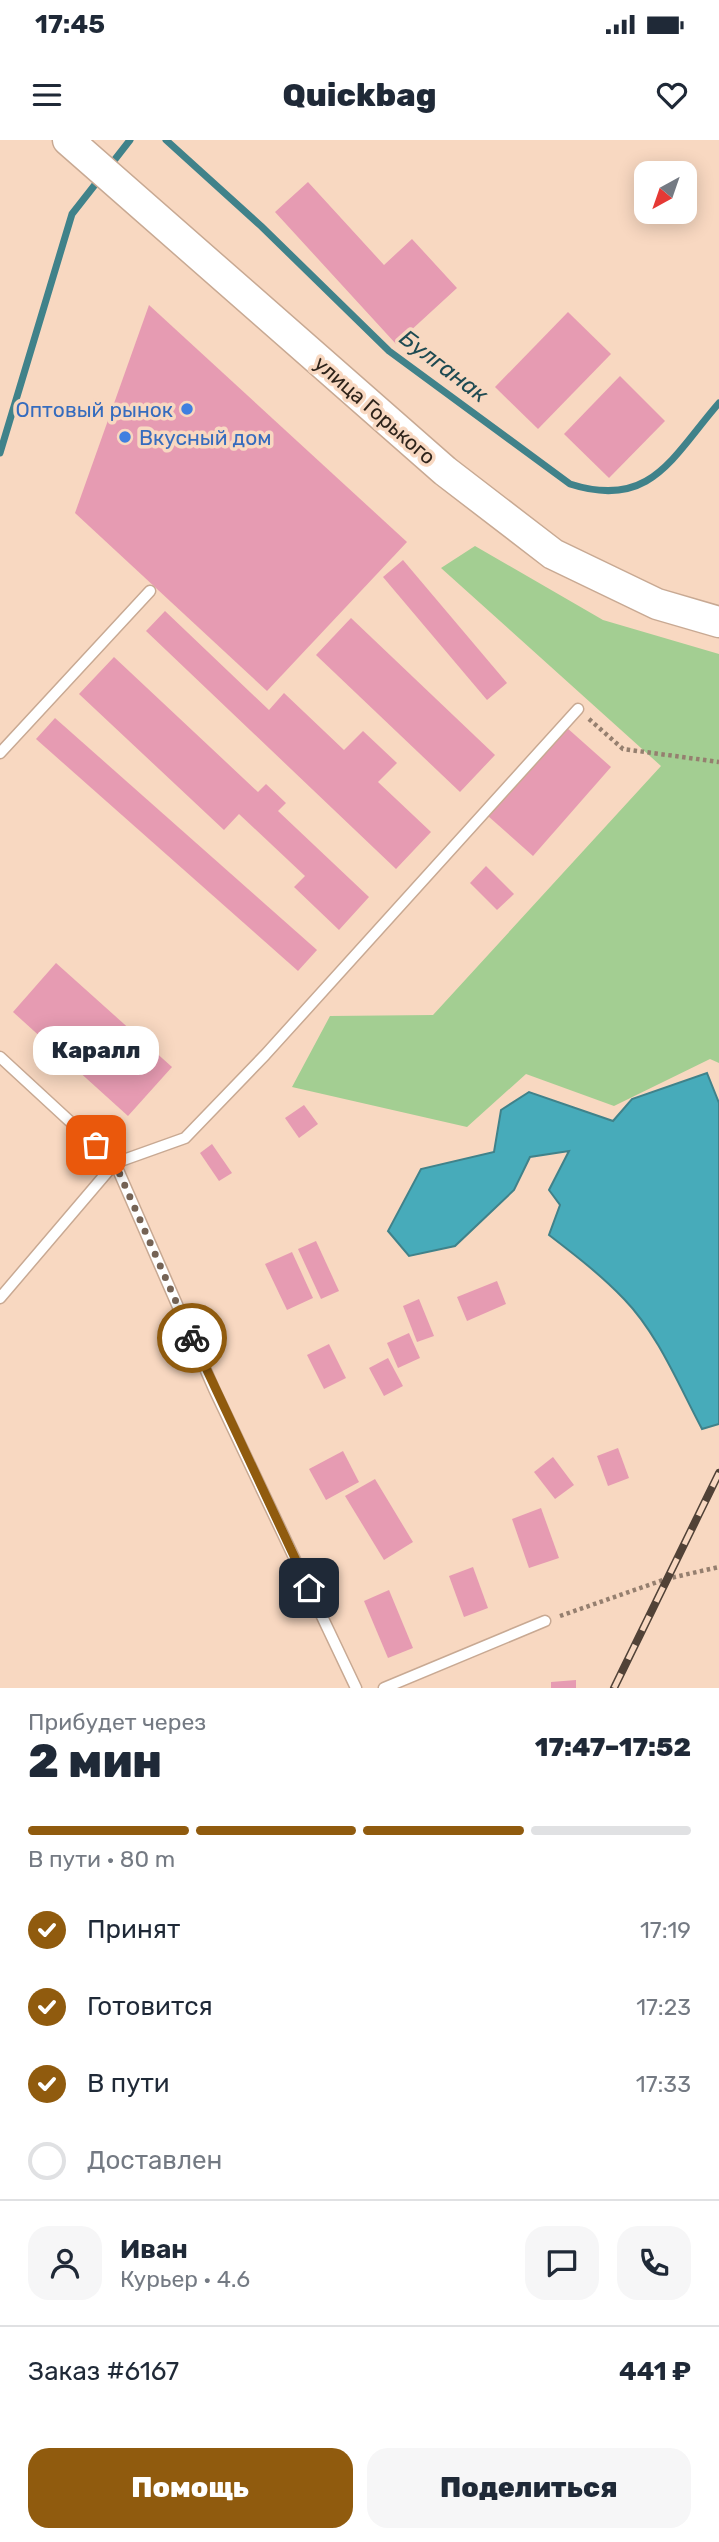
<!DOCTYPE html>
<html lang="ru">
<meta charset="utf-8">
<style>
body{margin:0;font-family:Rubik,sans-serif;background:#f6f6f7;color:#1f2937;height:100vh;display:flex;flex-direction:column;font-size:26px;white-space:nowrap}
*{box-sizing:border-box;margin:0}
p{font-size:23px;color:#747a83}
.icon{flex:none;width:38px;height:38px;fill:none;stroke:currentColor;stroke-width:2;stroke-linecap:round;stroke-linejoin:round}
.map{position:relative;height:1548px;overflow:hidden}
.details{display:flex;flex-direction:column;background:#fff;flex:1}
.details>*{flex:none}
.needle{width:46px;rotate:220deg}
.buttons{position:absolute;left:634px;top:21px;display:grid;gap:14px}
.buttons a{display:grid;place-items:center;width:63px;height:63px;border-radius:14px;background:#fff;box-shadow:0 4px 18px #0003;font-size:35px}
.pin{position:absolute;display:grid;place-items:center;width:60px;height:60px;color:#fff;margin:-30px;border-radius:14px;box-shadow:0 4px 10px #0006}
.courier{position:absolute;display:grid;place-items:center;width:70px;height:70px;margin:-35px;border:5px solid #905b0e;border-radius:50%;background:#fff;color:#222;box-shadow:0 2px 9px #0007}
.bubble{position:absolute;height:49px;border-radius:21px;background:#fff;box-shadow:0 4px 18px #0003;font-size:23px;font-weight:800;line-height:49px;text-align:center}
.headline em{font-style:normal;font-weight:800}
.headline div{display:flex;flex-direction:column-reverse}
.headline{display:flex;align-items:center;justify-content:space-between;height:119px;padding:0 28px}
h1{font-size:46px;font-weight:800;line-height:52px}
.bar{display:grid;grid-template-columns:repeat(4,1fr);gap:10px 7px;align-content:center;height:84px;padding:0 28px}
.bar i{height:9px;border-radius:5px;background:#e0e1e3}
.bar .on{background:#905b0e}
.bar p{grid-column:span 4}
.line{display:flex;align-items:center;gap:18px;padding:0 28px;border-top:2px solid #e0e1e3}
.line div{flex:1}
.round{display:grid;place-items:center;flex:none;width:74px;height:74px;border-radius:21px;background:#f6f6f7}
ol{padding:0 28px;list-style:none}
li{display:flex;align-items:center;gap:21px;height:77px}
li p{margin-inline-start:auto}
li .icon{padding:7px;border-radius:50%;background:#905b0e;color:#fff;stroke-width:4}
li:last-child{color:#747a83}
li i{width:38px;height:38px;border:4px solid #e0e1e3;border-radius:50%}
.cta{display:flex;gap:14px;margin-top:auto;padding:14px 28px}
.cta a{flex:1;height:80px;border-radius:21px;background:#905b0e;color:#fff;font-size:28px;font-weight:800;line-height:80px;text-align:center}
.cta a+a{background:#f6f6f7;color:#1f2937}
.status{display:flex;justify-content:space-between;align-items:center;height:49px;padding:0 35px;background:#fff;direction:ltr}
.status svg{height:19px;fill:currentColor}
header{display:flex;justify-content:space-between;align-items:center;height:91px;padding:0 28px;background:#fff;font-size:32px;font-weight:800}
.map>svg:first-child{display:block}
</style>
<div class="status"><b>17:45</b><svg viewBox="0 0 49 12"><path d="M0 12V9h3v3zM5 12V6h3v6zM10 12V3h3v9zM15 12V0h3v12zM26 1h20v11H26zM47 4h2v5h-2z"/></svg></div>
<header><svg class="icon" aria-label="menu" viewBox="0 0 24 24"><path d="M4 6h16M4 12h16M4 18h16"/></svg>Quickbag<svg class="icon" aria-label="heart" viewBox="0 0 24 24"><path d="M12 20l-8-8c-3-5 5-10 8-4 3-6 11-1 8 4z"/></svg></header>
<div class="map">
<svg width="719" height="1548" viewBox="0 0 719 1548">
<rect width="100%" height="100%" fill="#f8d8c1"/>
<path fill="#a3ce92" d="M475,406l128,74 116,34v409l-9,-4 -96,47 -88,-32 -59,53 -175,-40 38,-71 103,-1 228,-249 -220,-198z"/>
<path fill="#47abba" stroke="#40828a" stroke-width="2" d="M707,933l12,30v321l-17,5c-23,-43 -44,-95 -78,-130 -23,-24 -49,-44 -75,-64l11,-30 -11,-15 20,-39 -39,6 -16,33 -59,56 -46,10 -21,-25 33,-62 73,-17 7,-42 28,-18 84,29 19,-22z"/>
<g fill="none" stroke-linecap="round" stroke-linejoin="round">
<g stroke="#40828a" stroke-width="7">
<path d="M166,0l95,86 128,125 181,133c81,26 102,-27 149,-81"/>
<path d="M109,27l21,-27"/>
<path d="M0,313l72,-239 29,-37"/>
</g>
</g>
<g fill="#e69bb2">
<path d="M308,42l76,83 28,-26 45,49 -61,56 -121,-132z"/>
<path d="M149,165l258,237 -140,149 -192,-178z"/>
<path d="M568,172l43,42 -73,75 -43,-42z"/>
<path d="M620,236l45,45 -56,57 -45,-44z"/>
<path d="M403,420l104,123 -20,17 -104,-123z"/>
<path d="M165,471l104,99 15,-17 60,57 19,-19 34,32 -19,19 53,50 -35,37 -250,-238z"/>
<path d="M351,478l144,137 -35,37 -144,-137z"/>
<path d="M114,517l144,135 8,-8 20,19 -8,8 91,86 -30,33 -45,-43 11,-11 -66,-62 -15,16 -145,-136z"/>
<path d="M55,578l262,232 -19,21 -262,-232z"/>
<path d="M566,587l45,40 -78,89 -45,-40z"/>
<path d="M486,726l28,28 -17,16 -27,-27z"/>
<path d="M56,823l116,104 -44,49 -115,-104z"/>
<path d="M304,965l14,19 -19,14 -14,-20z"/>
<path d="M212,1004l20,29 -13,8 -19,-28z"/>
<path d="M316,1101l23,50 -18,8 -23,-50z"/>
<path d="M292,1112l21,46 -26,12 -22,-46z"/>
<path d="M497,1141l9,23 -39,17 -10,-24z"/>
<path d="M419,1159l15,37 -17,6 -14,-36z"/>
<path d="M409,1193l11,25 -22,10 -11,-25z"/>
<path d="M329,1204l17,34 -22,11 -17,-34z"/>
<path d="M388,1218l15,28 -19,10 -15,-28z"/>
<path d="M618,1308l11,30 -21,8 -11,-30z"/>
<path d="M343,1311l16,31 -33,18 -17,-31z"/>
<path d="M553,1317l21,28 -19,14 -21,-27z"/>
<path d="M375,1339l38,63 -29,18 -39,-64z"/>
<path d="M541,1368l18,50 -30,10 -17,-49z"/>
<path d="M473,1427l15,41 -24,9 -15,-41z"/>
<path d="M389,1450l24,58 -25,10 -24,-57z"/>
<path d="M576,1540v8h-25v-6z"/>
</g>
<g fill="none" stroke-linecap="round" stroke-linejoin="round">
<g stroke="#c8a993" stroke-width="13">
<g id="service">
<path d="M0,613l150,-162"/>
<path d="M0,917l115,106 99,226 142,299"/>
<path d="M0,1158l115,-135 70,-25 80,-83 313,-346"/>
<path d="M384,1548l161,-67"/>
</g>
</g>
<g stroke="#c8a993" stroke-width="33">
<path id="primary" d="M68,0l377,331 108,83 104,50 62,18"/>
</g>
<g stroke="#957f6f" stroke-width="4.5" stroke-dasharray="3.5 3.5" stroke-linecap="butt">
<path d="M589,579l34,30 96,13"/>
<path d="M560,1476l106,-37 53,-12"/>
</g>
<use href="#service" stroke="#fff" stroke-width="10"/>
<use href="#primary" stroke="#fff" stroke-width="30"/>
<g stroke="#514237" stroke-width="8">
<path id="rail" d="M614,1548l105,-215"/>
</g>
<use href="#rail" stroke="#f8d8c1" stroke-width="5" stroke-dasharray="16" stroke-linecap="butt"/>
</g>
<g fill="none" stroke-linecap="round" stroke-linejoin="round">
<path stroke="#756355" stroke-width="7" stroke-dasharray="0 12.6" d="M96,1005l19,18 77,175"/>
<path stroke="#905b0e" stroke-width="9" d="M192,1198l117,250"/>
</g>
<g fill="#3f7fe0" stroke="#f8d8c1" stroke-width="2.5">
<circle cx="187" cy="269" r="7"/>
<circle cx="125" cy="297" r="7"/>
</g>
<g text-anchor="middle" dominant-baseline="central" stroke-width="7" stroke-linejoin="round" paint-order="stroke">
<g font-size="21" fill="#366cbe" stroke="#f8d8c1" text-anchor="end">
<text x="173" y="269">Оптовый рынок</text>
<text x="139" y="297" text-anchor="start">Вкусный дом</text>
</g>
<g font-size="21" fill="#2f241b" stroke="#f8d8c1">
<text transform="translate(375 270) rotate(41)">улица Горького</text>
</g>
<g font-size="23" font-style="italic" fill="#1e4a52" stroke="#f8d8c1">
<text transform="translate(444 226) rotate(37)">Булганак</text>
</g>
</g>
</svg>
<div class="buttons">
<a><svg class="needle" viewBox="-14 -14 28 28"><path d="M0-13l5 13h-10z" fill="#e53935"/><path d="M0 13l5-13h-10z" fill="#747a83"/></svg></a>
</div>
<div class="pin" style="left:96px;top:1005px;background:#ea580c"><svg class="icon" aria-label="bag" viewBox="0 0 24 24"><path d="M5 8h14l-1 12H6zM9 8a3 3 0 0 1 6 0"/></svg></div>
<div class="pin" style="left:309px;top:1448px;background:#1f2937"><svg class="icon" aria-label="home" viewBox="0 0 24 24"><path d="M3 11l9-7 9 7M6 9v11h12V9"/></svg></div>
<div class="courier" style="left:192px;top:1198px"><svg class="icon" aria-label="bike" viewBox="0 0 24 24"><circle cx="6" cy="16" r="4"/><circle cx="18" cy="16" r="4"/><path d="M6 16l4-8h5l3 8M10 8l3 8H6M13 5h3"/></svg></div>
<div class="bubble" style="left:33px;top:886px;width:126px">Каралл</div>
</div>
<section class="details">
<div class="headline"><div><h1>2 мин</h1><p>Прибудет через</p></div><em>17:47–17:52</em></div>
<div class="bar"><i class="on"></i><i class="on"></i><i class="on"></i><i></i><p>В пути · 80 m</p></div>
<ol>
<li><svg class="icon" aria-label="check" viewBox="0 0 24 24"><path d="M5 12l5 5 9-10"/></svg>Принят<p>17:19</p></li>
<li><svg class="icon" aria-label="check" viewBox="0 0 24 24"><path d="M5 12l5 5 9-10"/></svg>Готовится<p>17:23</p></li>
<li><svg class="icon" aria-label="check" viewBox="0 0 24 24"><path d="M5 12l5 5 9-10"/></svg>В пути<p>17:33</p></li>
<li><i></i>Доставлен</li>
</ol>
<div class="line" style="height:126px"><a class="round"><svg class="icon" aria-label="person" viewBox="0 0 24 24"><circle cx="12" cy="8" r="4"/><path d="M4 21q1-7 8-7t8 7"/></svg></a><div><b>Иван</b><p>Курьер · 4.6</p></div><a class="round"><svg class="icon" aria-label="chat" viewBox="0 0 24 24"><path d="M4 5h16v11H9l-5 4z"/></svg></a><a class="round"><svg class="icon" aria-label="phone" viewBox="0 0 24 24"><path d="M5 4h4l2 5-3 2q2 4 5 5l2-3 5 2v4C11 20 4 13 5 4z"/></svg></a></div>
<div class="line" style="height:91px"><div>Заказ #6167</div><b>441 ₽</b></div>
<div class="cta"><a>Помощь</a><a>Поделиться</a></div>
</section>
